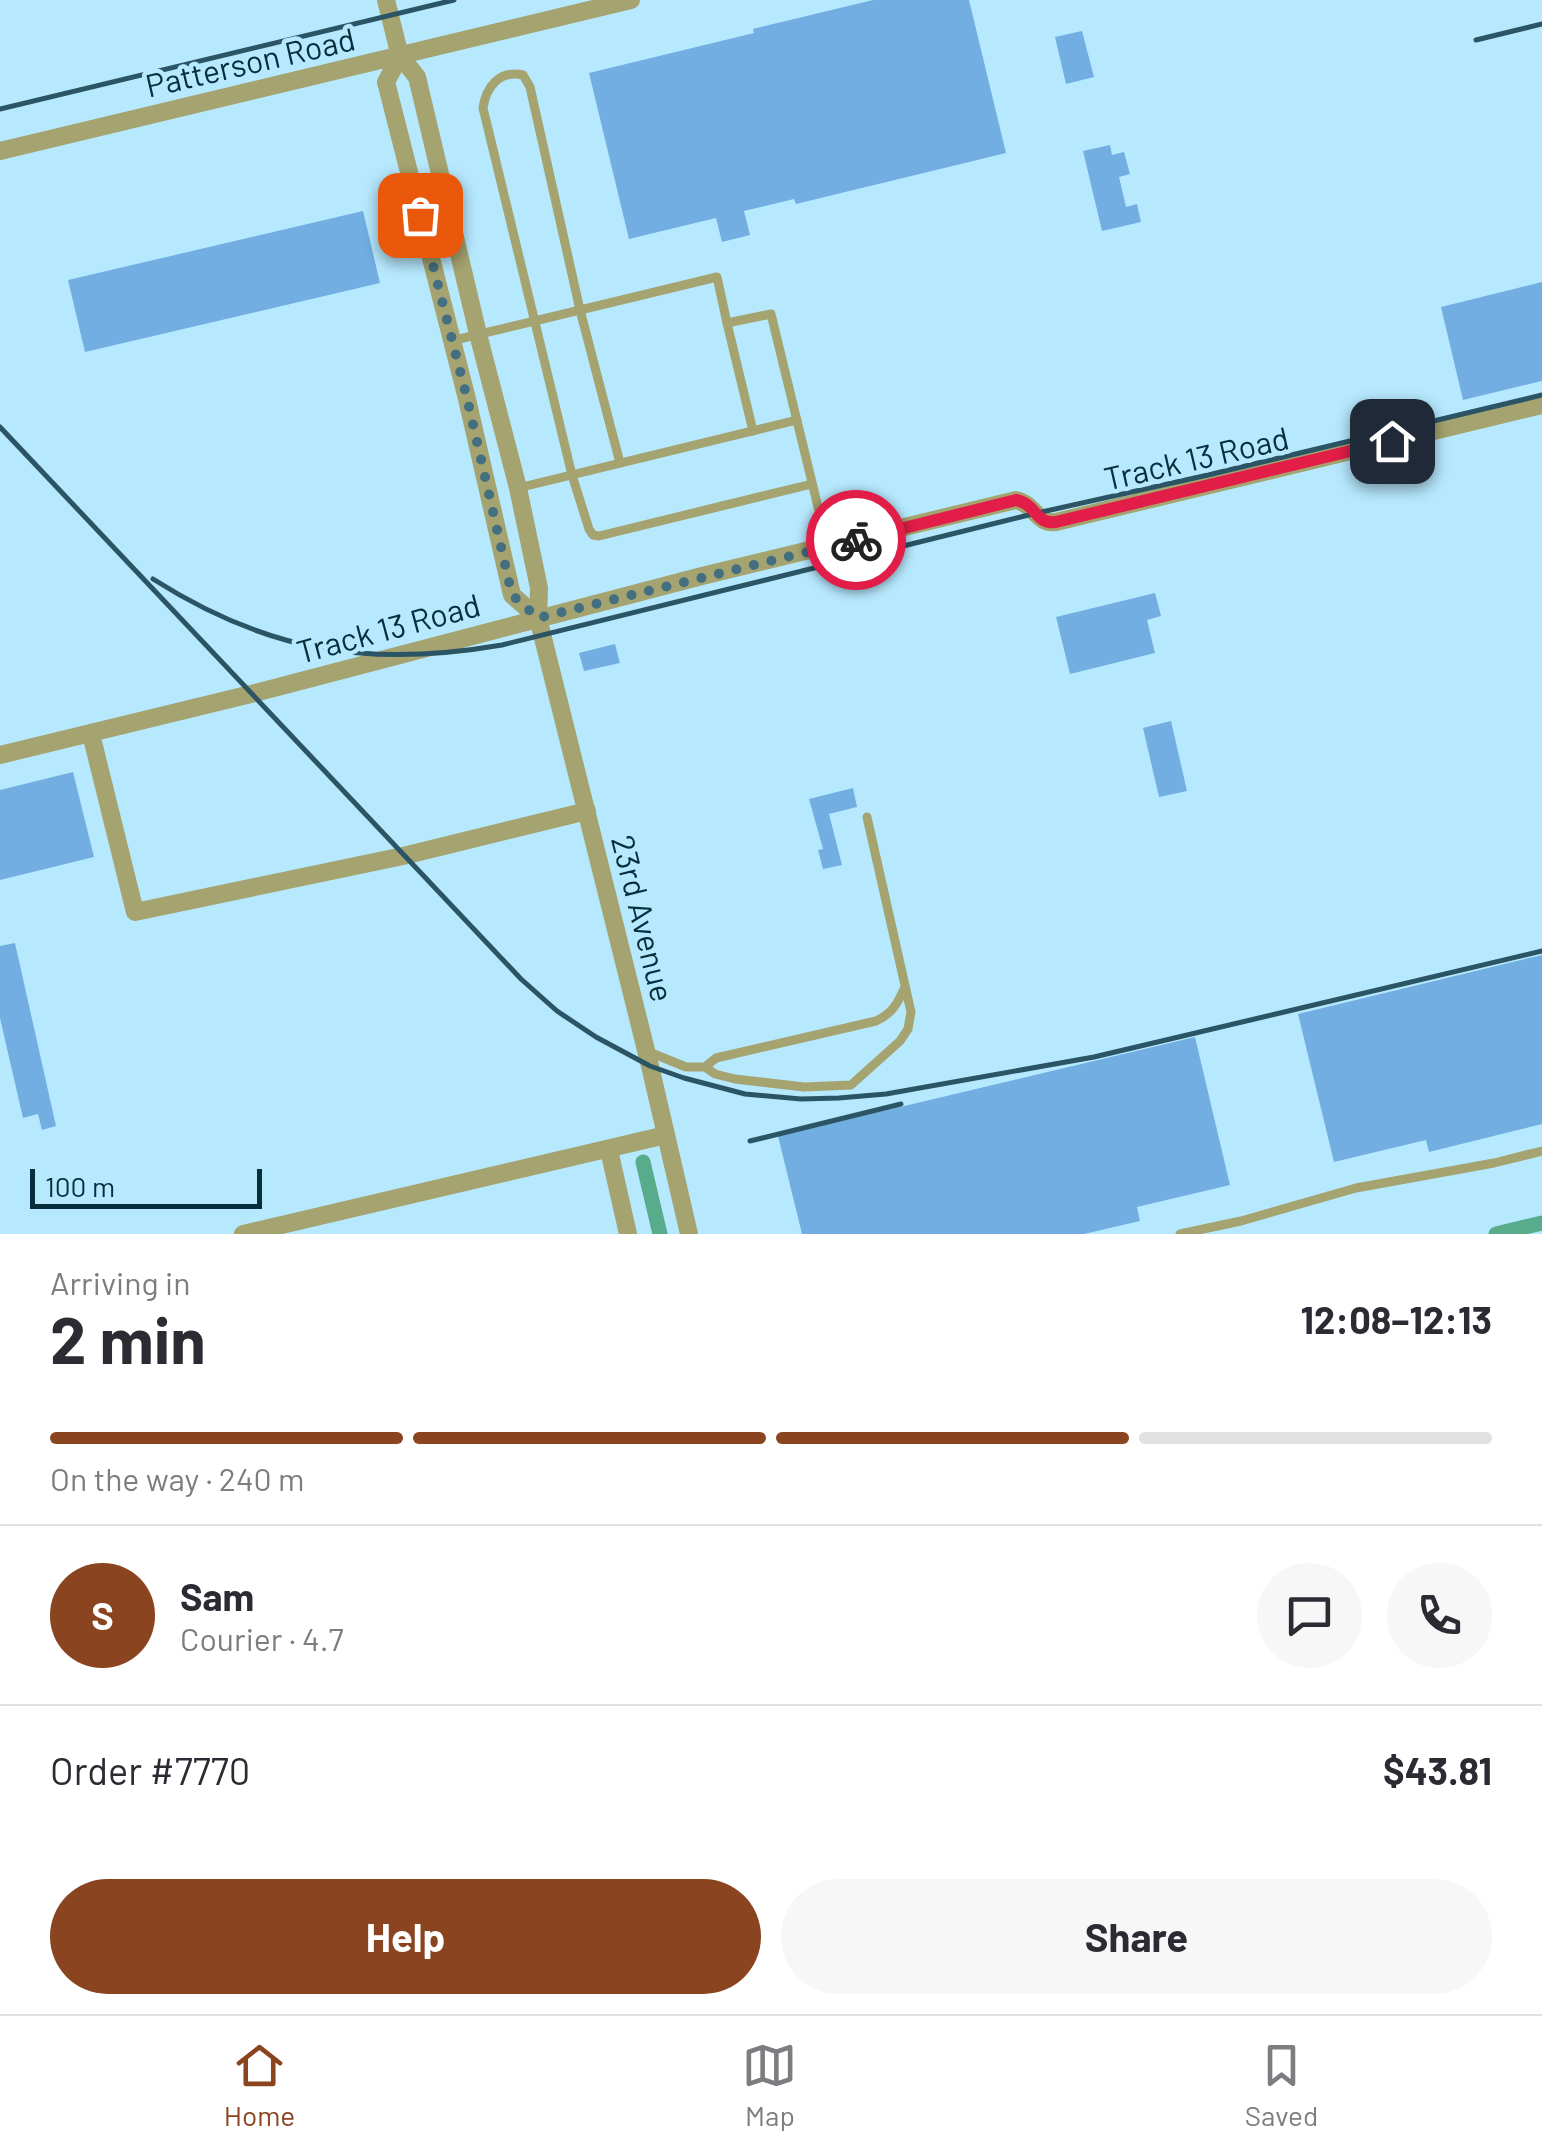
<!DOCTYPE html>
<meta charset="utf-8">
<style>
body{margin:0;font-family:Barlow,sans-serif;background:#f7f7f7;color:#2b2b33;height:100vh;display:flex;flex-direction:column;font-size:38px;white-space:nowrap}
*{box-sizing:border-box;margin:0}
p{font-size:32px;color:#7c7c81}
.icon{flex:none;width:55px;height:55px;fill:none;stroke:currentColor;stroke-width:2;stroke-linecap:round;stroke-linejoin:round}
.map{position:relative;height:1234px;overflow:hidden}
.sheet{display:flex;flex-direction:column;background:#fff;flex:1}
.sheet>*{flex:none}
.scale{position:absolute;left:30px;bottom:25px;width:232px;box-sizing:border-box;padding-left:10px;border:5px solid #062e3c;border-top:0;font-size:28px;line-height:35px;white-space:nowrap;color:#062e3c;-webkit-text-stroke:8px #b7e9fe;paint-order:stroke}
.pin{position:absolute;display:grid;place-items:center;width:85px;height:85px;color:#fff;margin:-42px;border-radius:20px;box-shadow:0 5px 15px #0006}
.courier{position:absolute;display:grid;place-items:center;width:100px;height:100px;margin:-50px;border:8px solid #e11d48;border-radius:50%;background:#fff;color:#222;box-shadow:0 2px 12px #0007}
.head em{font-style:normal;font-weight:700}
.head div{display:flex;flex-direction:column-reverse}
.head{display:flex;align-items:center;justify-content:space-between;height:170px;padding:0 50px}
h1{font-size:65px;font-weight:700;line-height:75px}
.bar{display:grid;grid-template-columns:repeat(4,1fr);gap:15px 10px;align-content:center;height:120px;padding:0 50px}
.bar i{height:12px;border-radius:8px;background:#e1e1e2}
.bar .current{background:#8a441f}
.bar p{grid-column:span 4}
.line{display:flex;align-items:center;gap:25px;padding:0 50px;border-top:2px solid #e1e1e2}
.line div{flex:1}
.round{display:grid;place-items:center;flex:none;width:105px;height:105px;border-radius:52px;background:#f7f7f7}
.cta{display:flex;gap:20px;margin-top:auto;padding:20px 50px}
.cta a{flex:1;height:115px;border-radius:60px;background:#8a441f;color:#fff;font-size:40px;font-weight:700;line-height:115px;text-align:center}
.cta a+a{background:#f7f7f7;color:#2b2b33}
.menu{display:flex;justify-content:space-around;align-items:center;height:140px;border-top:2px solid #e1e1e2;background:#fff;font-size:28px;color:#7c7c81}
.menu a{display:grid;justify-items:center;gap:5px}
.menu .current{color:#8a441f}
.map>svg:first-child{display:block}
</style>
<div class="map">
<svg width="1542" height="1234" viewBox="0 0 1542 1234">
<rect width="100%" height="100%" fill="#b7e9fe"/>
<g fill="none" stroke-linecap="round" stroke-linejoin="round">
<g stroke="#58ac8c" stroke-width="15">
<path d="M643,1162l17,72"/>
<path d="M1496,1234l46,-11"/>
</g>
</g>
<g fill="#72aee2">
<path d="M873,0h96l37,153 -210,51 -2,-5 -50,12 6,24 -28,7 -6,-24 -87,21 -40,-166 165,-40 -1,-4z"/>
<path d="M1082,31l12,46 -28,7 -11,-47z"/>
<path d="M1110,145l2,10 12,-3 6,22 -11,3 7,30 11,-3 4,18 -39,9 -19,-80z"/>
<path d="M363,211l17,72 -295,69 -17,-72z"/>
<path d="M1542,282v99l-79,19 -22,-93z"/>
<path d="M1155,593l6,23 -14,4 8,33 -85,21 -14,-57z"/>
<path d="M615,644l5,19 -36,8 -5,-18z"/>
<path d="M1171,721l16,70 -28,6 -16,-69z"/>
<path d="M73,772l21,85 -94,23v-90z"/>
<path d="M853,788l4,19 -28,7 13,51 -19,4 -5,-19 5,-1 -14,-50z"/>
<path d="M15,943l41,183 -14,4 -4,-16 -15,4 -23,-100v-72z"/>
<path d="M1542,955v169l-113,28 -3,-12 -92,22 -36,-148z"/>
<path d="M1195,1037l35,148 -93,22 3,14 -56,13h-282l-24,-98z"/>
</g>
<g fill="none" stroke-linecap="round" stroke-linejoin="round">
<g stroke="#a5a36f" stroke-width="9">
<path d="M727,323l26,108"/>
<path d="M451,341l266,-64 10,46 44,-9 56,230"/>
<path d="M620,463l-40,-153 -50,-223 -7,-12c-24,-5 -37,12 -40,33l89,367 17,54 4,6 6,1 213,-52"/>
<path d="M518,488l279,-68"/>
<path d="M649,1052l37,15h19l10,7 20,5 69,8 47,-2 49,-44 8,-12 3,-17 -44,-195"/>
<path d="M705,1067l11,-9 160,-37c15,-7 21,-16 28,-32"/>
<path d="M1180,1234l61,-13 115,-33 138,-25 48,-12"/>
</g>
<g stroke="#a5a36f" stroke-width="18">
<path d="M386,0l14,56 17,21 61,257 40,154 21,100 -1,30 112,448 39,168"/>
<path d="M400,56l-14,26 81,317 45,196 26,23"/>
<path d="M0,151l631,-151"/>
<path d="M91,734l44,178 268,-56 184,-45"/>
<path d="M0,755l251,-61 451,-118 314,-76c19,4 21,25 40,22l486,-117"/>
<path d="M609,1150l19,84"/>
<path d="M243,1234l423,-99"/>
</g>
<g stroke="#2b5564" stroke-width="5">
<path d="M1476,40l66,-16"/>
<path d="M0,109l454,-109"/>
<path d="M0,427l521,552 36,32 39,26 54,29 34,12 61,16 56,5 38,-1 47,-4 208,-37 448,-106"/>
<path d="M153,579c115,73 215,89 349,66l535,-132 171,-38 334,-80"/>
<path d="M750,1141l151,-37"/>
</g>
</g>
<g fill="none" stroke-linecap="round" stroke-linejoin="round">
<path stroke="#446f80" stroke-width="10" stroke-dasharray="0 18" d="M420,215l47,183 45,197 26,23 318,-78"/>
<path stroke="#e11d48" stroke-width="12" d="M856,540l160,-40c21,4 19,25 40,22l336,-81"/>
</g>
<g text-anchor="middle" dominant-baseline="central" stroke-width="9" stroke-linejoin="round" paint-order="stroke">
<g font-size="32" fill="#062e3c" stroke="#b7e9fe">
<text transform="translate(250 61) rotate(-13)">Patterson Road</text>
<text transform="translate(1196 457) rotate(-13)">Track 13 Road</text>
<text transform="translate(388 627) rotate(-15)">Track 13 Road</text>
<text transform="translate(644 918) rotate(76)">23rd Avenue</text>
</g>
</g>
</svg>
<div class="scale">100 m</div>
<div class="pin" style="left:420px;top:215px;background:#ea580c"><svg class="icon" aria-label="bag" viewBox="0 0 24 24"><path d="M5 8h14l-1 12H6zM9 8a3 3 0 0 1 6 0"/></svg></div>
<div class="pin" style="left:1392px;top:441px;background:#1f2937"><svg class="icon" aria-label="home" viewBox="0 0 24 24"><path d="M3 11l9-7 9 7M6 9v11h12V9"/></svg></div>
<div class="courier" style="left:856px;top:540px"><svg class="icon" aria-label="bike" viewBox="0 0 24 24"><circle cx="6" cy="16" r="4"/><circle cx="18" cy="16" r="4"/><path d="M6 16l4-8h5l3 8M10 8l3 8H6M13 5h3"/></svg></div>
</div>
<section class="sheet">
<div class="head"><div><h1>2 min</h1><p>Arriving in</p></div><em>12:08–12:13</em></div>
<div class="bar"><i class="current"></i><i class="current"></i><i class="current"></i><i></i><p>On the way · 240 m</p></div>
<div class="line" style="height:180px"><b class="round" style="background:#8a441f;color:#fff">S</b><div><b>Sam</b><p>Courier · 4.7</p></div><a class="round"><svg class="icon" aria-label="chat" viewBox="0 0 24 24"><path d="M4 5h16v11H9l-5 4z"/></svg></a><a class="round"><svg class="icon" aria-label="phone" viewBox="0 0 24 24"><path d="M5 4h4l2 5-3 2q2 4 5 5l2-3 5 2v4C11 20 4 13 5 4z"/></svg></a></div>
<div class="line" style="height:130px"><div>Order #7770</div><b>$43.81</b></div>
<div class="cta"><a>Help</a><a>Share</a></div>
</section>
<nav class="menu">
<a class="current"><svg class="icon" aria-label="home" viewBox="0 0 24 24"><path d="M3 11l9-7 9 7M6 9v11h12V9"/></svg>Home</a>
<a><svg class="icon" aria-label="map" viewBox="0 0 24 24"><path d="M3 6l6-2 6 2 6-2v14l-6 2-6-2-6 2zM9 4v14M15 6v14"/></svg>Map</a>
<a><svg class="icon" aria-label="saved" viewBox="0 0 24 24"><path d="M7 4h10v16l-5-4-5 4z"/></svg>Saved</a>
</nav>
